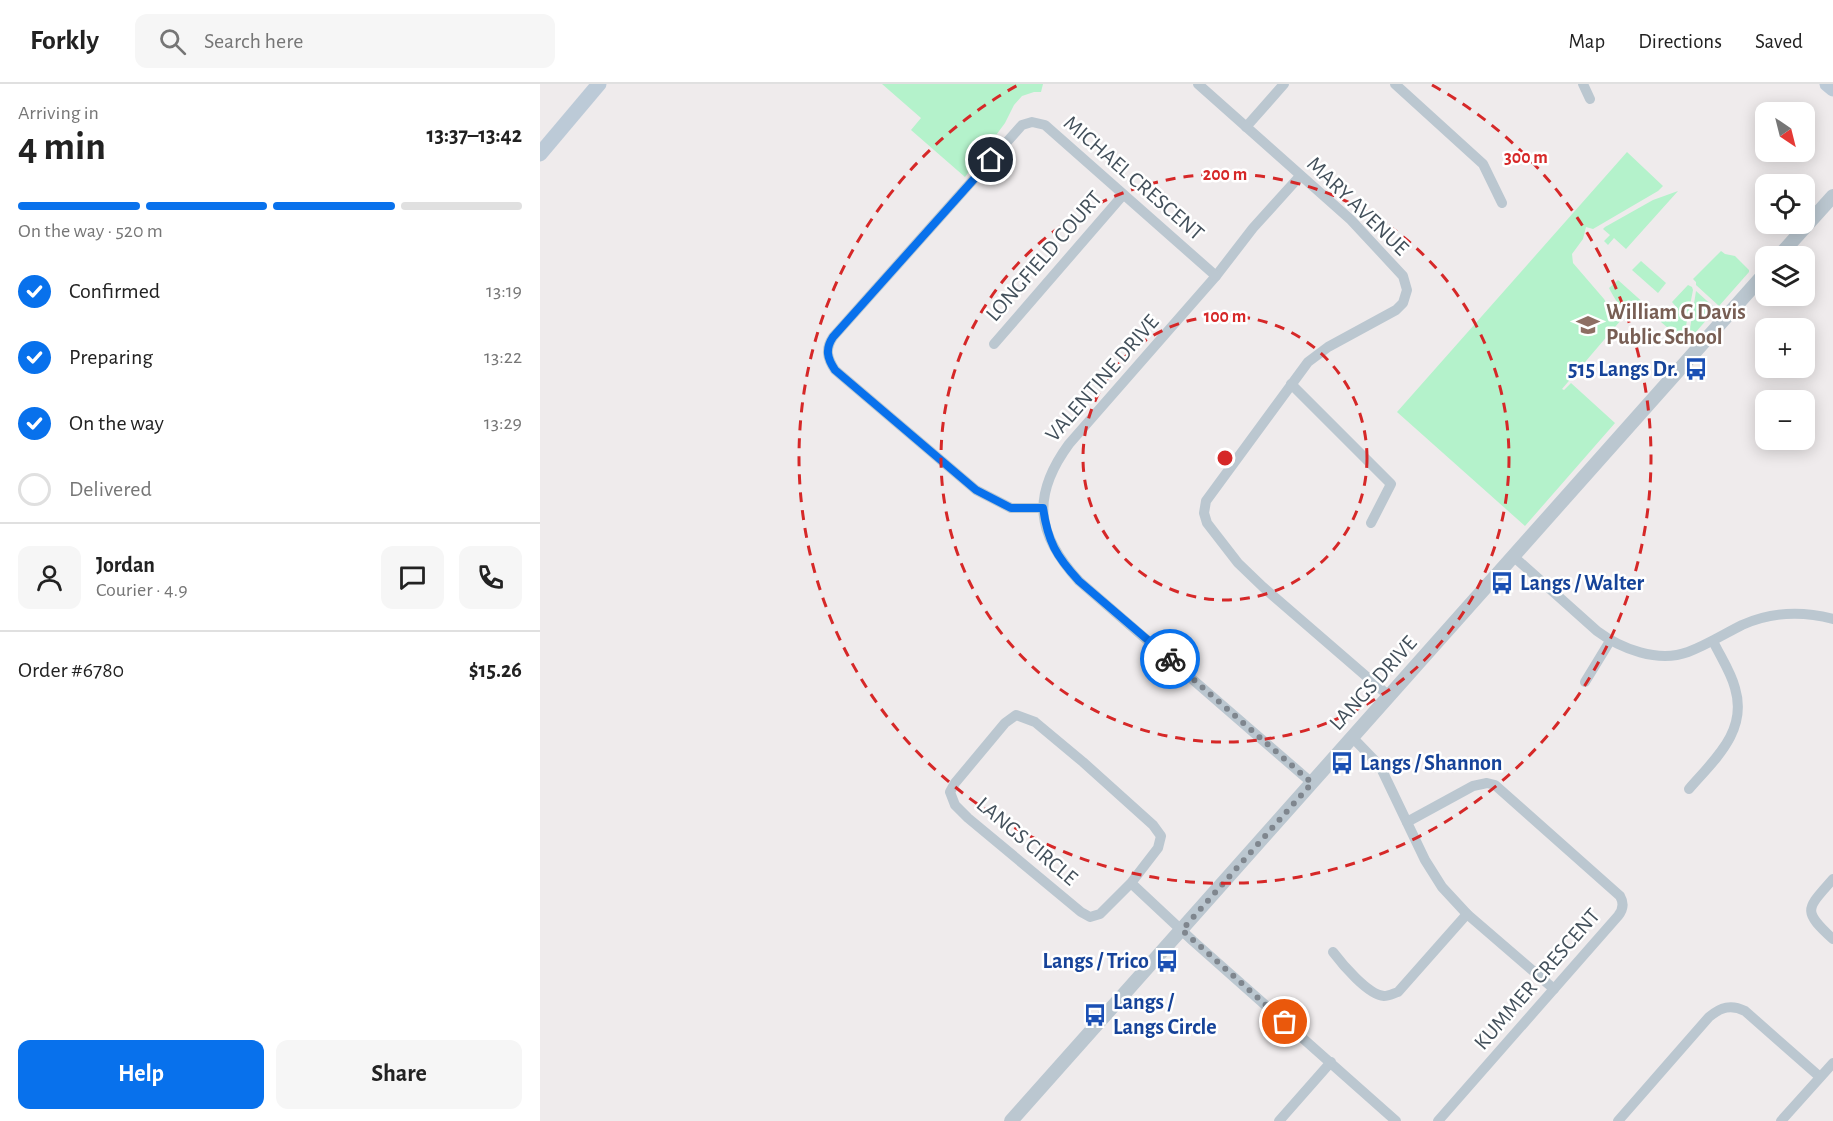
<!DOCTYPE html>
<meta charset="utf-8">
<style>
body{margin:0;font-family:"Alegreya Sans",sans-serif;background:#f6f6f6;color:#222;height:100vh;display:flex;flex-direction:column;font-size:22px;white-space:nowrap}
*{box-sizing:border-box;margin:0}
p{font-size:20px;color:#767676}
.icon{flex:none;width:33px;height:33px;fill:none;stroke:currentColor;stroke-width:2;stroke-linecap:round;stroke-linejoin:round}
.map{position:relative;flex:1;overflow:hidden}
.drawer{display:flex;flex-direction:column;background:#fff;width:540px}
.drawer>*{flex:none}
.needle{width:39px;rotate:145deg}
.tools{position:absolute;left:1215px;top:18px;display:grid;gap:12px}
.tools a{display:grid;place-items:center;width:60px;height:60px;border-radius:12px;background:#fff;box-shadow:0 3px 15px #0003;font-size:30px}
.pin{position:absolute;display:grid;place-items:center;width:51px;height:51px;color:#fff;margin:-26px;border:3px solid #fff;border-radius:50%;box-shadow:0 2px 6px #0007}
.courier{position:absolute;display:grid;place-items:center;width:60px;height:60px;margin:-30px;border:4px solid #0871ec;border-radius:50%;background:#fff;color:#222;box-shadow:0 2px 8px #0007}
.head em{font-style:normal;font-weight:700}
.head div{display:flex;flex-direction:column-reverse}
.head{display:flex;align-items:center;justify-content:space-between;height:102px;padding:0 18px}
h1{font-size:39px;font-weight:700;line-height:45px}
.bar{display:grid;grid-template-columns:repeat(4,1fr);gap:9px 6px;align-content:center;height:72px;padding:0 18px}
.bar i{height:8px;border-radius:4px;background:#e0e0e0}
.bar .current{background:#0871ec}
.bar p{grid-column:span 4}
.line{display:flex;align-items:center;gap:15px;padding:0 18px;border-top:2px solid #e0e0e0}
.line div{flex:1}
.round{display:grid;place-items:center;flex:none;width:63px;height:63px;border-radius:12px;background:#f6f6f6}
ol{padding:0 18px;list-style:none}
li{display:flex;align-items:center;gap:18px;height:66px}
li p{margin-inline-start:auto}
li .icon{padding:6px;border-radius:50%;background:#0871ec;color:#fff;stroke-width:4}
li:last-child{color:#767676}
li i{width:33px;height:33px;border:3px solid #e0e0e0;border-radius:50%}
.action{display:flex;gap:12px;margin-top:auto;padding:12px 18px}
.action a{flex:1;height:69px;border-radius:12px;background:#0871ec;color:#fff;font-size:24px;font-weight:700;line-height:69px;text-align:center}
.action a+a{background:#f6f6f6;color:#222}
header{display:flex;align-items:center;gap:36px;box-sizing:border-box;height:84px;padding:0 30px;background:#fff;border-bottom:2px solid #e0e0e0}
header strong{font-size:28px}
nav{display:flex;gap:33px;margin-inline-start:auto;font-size:21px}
.search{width:420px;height:54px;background:#f6f6f6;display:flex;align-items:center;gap:15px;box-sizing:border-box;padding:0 21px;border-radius:12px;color:#767676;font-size:22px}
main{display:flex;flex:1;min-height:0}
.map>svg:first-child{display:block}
</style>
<header>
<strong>Forkly</strong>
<div class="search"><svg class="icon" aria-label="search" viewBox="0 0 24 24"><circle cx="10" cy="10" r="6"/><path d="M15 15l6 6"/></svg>Search here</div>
<nav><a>Map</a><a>Directions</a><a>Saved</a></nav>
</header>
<main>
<section class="drawer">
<div class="head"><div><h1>4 min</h1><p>Arriving in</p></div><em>13:37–13:42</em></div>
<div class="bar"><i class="current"></i><i class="current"></i><i class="current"></i><i></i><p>On the way · 520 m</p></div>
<ol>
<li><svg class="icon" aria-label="check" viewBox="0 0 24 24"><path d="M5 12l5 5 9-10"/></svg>Confirmed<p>13:19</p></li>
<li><svg class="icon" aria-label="check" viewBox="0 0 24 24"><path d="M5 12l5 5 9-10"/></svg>Preparing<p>13:22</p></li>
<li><svg class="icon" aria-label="check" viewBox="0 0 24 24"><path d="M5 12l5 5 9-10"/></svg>On the way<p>13:29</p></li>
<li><i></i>Delivered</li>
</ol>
<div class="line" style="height:108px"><a class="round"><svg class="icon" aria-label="person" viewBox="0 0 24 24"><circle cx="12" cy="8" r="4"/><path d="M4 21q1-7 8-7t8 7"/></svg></a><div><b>Jordan</b><p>Courier · 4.9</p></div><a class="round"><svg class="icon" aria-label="chat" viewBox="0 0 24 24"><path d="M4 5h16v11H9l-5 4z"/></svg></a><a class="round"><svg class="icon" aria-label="phone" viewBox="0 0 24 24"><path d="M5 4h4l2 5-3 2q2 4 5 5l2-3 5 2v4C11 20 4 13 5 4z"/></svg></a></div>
<div class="line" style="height:78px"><div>Order #6780</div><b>$15.26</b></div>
<div class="action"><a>Help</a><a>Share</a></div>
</section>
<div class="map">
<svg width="1293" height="1037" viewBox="0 0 1293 1037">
<rect width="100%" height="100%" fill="#efebec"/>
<g fill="#b4f2cb">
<path d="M342,0h161l-2,8h-7l-12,4 -8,9 -9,18 -40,54 -54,-47 10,-12z"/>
<path d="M1087,68l36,34 -5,5 -65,38 -7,-2 -3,12 -11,15 1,9 31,36 8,14 9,7 -59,69 2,1 7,-7 44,40 -90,103 -128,-114z"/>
<path d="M1138,107l-52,58 -12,-11 -6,7 -4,-4 6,-6 -7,-6 2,-2 48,-27z"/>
<path d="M1181,167l4,3 10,2 14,14v2l-30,34 -23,-21v-3l-3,-3z"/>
<path d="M1101,177l25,22 -8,10 -26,-23z"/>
<path d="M1078,196l38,34 -3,4c-25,-2 -33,-8 -44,-30z"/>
<path d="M1148,201l4,2 1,3 -10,51 -22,-19 -2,-5 4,-4 7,5 8,-9 -6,-7z"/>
<path d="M1156,207l20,18 -28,32z"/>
</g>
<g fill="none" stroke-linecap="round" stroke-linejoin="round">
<g stroke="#bbc7d0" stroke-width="10">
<path d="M658,0l153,136 52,56 4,14 -4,13 -7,7 -68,37 -20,15 -102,139 -2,12 3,10 31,40 25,24 126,109"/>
<path d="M855,0l88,80 19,39"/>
<path d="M1043,0l7,15"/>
<path d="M706,43l38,-43"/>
<path d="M760,92l-47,52 -37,48 -147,168c-38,52 -33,90 10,137l233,202"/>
<path d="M454,260l129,-149"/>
<path d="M751,300l100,100 -20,39"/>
<path d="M503,424h-32l-35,-18 -141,-120c-8,-12 -10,-21 -2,-33l189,-212 10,-3 13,3 171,151"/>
<path d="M973,472l84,75c24,18 61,32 91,21 19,-7 36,-18 54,-27 29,-13 61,-14 91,-6"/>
<path d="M1045,598l25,-41"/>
<path d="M812,653l28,29 45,94 17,27 25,27 87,75"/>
<path d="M1149,705c26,-30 59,-58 46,-101 -4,-16 -15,-32 -22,-47"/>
<path d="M867,738l66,-36 14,-3 8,2 125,111c4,7 3,14 -2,20l-180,205"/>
<path d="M1293,795c-26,30 -32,31 0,60"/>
<path d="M591,799l27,-35 3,-12 -8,-11 -70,-63 -48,-40 -19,-7 -11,8 -50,60 -5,9 5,13 13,13 113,94 9,5 10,-3 31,-31 62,58 203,180"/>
<path d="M793,868c9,12 35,43 51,44 5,0 10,-3 14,-4l69,-78"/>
<path d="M739,1037l52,-59"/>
<path d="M1078,1037l91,-104c12,-10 22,-13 36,-6l75,66"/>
<path d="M1241,1037l52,-58"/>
</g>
<g stroke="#bbc7d0" stroke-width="14">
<path d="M1239,172l54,-60"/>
<path d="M471,1037l755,-849"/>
</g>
<g stroke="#bccad7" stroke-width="15">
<path d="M1287,0l6,5"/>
<path d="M0,70l59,-70"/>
</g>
</g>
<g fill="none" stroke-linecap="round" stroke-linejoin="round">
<path stroke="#7f868e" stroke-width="6" stroke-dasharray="0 10.8" d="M630,575l142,124 -130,147 103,92"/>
<path stroke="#0871ec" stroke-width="8" d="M451,76l-158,177c-8,12 -6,21 2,33l141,120 35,18h32c5,34 13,48 36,73l91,78"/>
</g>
<g fill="none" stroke="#d62828" stroke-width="3" stroke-dasharray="10 8">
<circle cx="685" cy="374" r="142"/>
<circle cx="685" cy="374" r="284"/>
<path d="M892 1A426 426 0 1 1 478 1"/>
</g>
<defs>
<g id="school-bare" transform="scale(1.8)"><path d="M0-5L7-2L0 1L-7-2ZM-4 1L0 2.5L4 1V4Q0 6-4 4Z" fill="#8d6e63" stroke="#fff" stroke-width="2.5" paint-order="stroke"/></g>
<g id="bus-bare" transform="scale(1.8)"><path d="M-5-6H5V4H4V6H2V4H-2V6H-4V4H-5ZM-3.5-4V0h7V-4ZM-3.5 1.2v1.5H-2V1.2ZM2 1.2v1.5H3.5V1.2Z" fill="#1a4fb4" stroke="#fff" stroke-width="2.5" paint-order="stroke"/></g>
</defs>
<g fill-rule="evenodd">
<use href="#school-bare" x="1048" y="241"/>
<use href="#bus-bare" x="1156" y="285"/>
<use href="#bus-bare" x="962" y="499"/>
<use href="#bus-bare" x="802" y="679"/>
<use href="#bus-bare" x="627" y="877"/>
<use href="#bus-bare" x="555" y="931"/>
</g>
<g text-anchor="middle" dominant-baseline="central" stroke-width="5" stroke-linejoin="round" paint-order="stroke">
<g font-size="22" fill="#43505b" stroke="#fff">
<text transform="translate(594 94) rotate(41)">MICHAEL CRESCENT</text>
<text transform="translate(818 122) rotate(44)">MARY AVENUE</text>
<text transform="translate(504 172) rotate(-49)">LONGFIELD COURT</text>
<text transform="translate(562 294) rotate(-49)">VALENTINE DRIVE</text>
<text transform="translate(833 599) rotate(-48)">LANGS DRIVE</text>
<text transform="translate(487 757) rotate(40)">LANGS CIRCLE</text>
<text transform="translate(997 895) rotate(-49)">KUMMER CRESCENT</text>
</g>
<g font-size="22" font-weight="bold" fill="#785e54" stroke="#fff" text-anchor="start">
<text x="1066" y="228">William G Davis<tspan x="1066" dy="25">Public School</tspan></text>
</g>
<g font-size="22" font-weight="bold" fill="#164399" stroke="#fff" text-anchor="start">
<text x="1138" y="285" text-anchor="end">515 Langs Dr.</text>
<text x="980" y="499">Langs / Walter</text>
<text x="820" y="679">Langs / Shannon</text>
<text x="609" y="877" text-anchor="end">Langs / Trico</text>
<text x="573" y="918">Langs /<tspan x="573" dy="25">Langs Circle</tspan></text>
</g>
</g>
<circle cx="685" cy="374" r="9" fill="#d62828" stroke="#fff" stroke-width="3"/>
<g font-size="18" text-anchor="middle" font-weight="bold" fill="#d62828" stroke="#fff" stroke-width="5" stroke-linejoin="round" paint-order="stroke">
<text x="986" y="79">300 m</text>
<text x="685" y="96">200 m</text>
<text x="685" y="238">100 m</text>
</g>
</svg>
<div class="tools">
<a><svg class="needle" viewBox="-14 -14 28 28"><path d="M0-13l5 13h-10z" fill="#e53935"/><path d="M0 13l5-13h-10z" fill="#767676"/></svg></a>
<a><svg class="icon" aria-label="locate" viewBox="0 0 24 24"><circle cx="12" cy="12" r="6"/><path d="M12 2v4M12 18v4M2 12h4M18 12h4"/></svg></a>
<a><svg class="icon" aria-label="layers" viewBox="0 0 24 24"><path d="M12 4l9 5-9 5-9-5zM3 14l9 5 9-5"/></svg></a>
<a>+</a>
<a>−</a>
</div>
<div class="pin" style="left:745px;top:938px;background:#ea580c"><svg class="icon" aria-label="bag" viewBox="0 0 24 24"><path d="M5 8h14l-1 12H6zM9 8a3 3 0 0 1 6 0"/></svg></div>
<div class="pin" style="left:451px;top:76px;background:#1f2937"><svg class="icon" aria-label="home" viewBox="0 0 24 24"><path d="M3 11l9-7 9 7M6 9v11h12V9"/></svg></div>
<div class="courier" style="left:630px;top:575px"><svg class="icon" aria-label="bike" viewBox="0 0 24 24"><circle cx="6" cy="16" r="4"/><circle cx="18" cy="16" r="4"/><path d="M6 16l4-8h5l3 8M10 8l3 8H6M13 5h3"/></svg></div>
</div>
</main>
